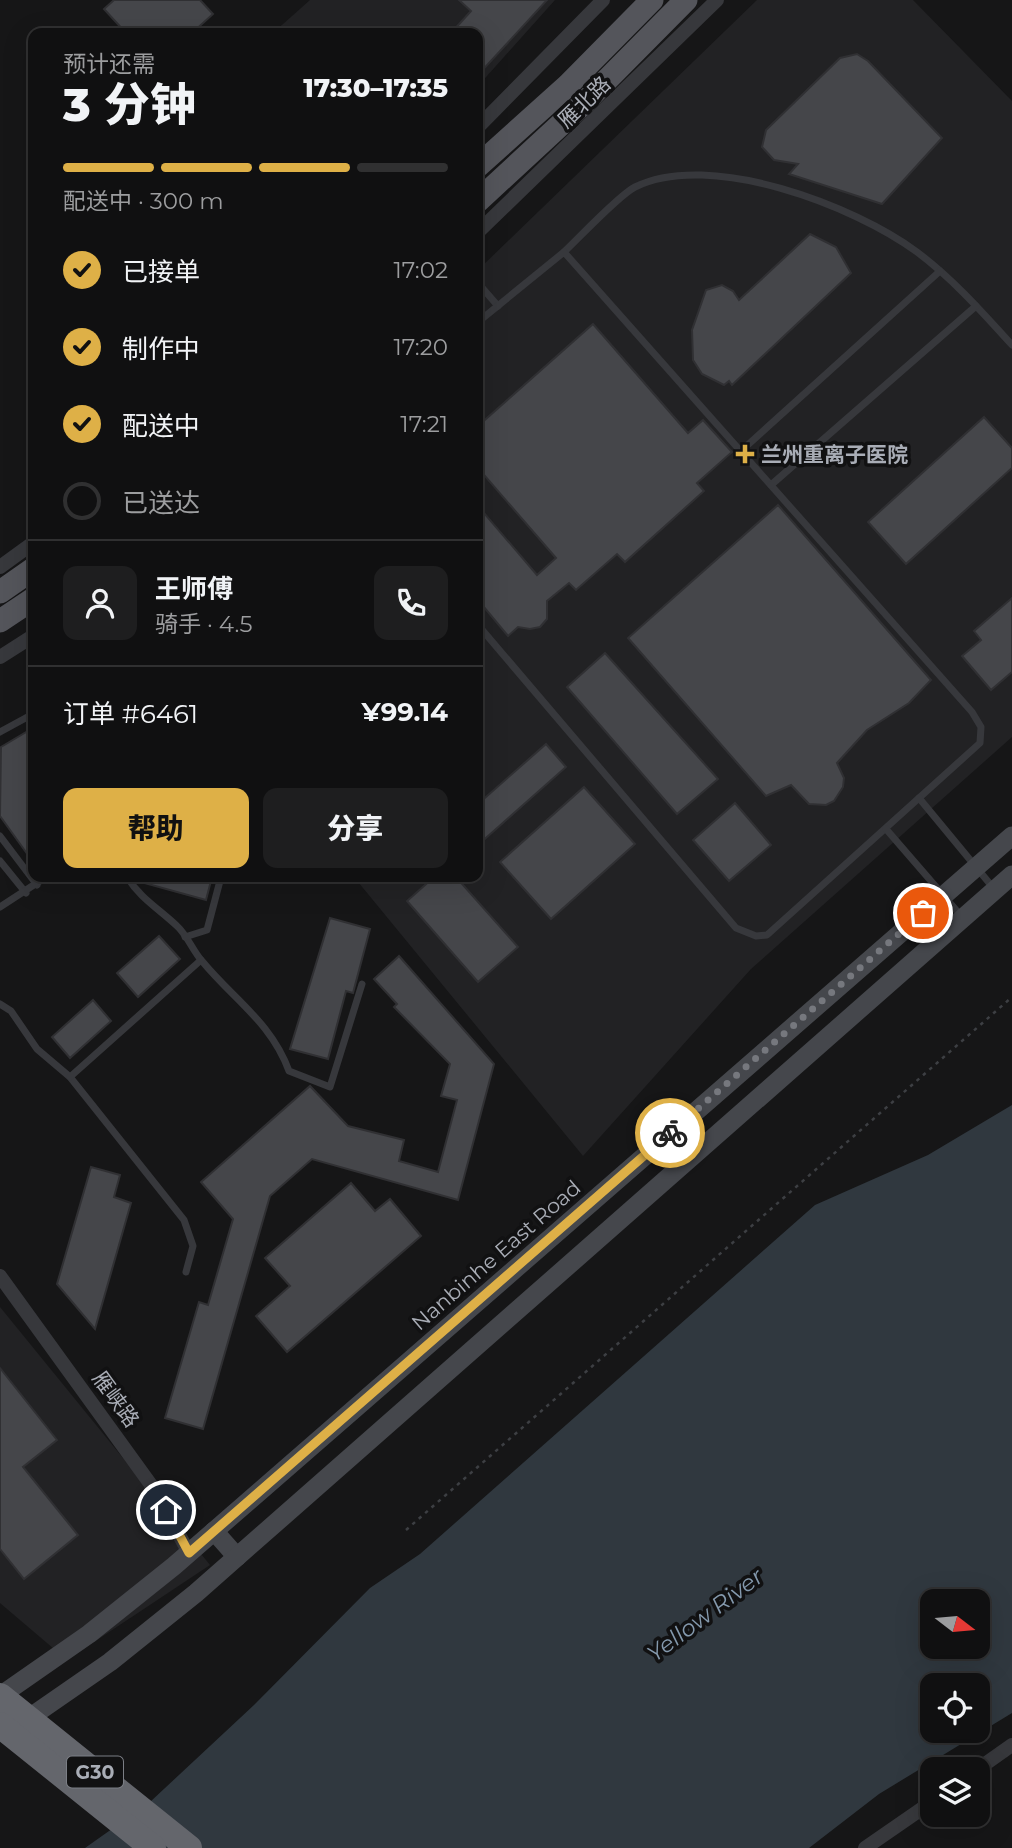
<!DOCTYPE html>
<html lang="zh">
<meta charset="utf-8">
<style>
body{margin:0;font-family:Montserrat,"Noto Sans SC",sans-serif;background:#1e1e1f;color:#f1f3f6;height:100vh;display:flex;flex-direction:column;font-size:26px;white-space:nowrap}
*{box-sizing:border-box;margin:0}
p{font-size:23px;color:#9c9d9f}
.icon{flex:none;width:38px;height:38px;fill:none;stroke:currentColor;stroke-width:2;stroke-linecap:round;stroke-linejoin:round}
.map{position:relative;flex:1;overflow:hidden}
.side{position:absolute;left:28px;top:28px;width:455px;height:854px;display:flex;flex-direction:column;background:#101011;border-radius:14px;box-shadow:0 7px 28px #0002,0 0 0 2px #303031}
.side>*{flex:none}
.needle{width:46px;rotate:106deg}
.fabs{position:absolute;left:920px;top:1589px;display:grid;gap:14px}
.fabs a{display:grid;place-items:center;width:70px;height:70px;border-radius:14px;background:#101011;box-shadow:0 7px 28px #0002,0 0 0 2px #303031;font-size:35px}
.pin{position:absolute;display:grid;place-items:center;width:60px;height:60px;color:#fff;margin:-30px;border:4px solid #fff;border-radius:50%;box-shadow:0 2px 7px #0007}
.courier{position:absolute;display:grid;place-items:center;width:70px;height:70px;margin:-35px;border:5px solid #deb047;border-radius:50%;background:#fff;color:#222;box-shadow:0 2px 9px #0007}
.head em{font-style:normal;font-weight:800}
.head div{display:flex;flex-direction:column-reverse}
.head{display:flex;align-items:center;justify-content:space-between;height:119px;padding:0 35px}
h1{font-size:46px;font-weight:800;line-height:52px}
.bar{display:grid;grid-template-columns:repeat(4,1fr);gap:10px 7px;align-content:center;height:84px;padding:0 35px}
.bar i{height:9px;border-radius:5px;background:#303031}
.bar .current{background:#deb047}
.bar p{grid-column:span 4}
.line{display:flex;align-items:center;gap:18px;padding:0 35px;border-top:2px solid #303031}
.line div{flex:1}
.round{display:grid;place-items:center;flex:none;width:74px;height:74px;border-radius:14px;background:#1e1e1f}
ol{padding:0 35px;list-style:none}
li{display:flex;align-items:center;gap:21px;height:77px}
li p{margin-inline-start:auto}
li .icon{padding:7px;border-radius:50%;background:#deb047;color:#111;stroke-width:4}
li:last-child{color:#9c9d9f}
li i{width:38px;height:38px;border:4px solid #303031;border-radius:50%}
.action{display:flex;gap:14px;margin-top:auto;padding:14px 35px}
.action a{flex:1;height:80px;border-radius:14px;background:#deb047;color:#111;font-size:28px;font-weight:800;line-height:80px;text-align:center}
.action a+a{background:#1e1e1f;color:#f1f3f6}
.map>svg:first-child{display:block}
</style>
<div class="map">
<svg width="1012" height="1848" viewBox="0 0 1012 1848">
<rect width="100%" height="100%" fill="#161617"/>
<g fill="#222224">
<path d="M310,0h245l-77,86v-53h-205z"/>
<path d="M757,0h156l99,101v636l-261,232 -168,187 -229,-279h124v-607z"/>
<path d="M0,1307l210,258 -143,95 -67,-57z"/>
</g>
<path fill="#30383f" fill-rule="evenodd" d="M1012,1105v608l-133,81 -70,54h-724l65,-46 104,-97 116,-117 50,-34 395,-349 113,-50zM933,1601h45v46h-45zM933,1685h45v46h-45z"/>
<g fill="#45464a" stroke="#303033" stroke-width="2">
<path d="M114,0h86l13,14 -21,19h-66l-22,-24z"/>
<path d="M459,0h88l-69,75v-42h-27l20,-22z"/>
<path d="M857,54l11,7 74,77 -60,66 -93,-30 9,-10 -24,-4 -12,-13 4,-17 74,-72z"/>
<path d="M810,234l26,13 15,26 -119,112 -3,-4 -5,4 -22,-11 -9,-14 -1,-30 14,-40 16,-5 11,6 6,9z"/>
<path d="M593,324l95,109 15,-13 29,32 -35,31 7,8 -79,71 -8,-8 -41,36 -7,-7 -22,18v18l-7,8 -10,2 -12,-2 -10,9 -30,-36v-94l59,69 19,-17 -78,-90v-42z"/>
<path d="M984,417l28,31v20l-106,96 -38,-42z"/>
<path d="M778,505l153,175 -22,23 -42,27 -30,33 7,15 -1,9 -9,14 -8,4 -17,-1 -18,-19 -25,11 -138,-158z"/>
<path d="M1012,598v74l-21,18 -29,-34 19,-16 -7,-9z"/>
<path d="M605,653l113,126 -41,35 -110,-127z"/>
<path d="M33,728v134l-33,-46 1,-69z"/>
<path d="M546,744l20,23 -88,78v-41z"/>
<path d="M584,787l51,57 -84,75 -51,-57z"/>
<path d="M735,803l36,42 -42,36 -36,-41z"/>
<path d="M136,877h76l-6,23 -69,-19z"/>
<path d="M434,877h22l62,70 -40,35 -71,-81z"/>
<path d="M330,918l40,11 -17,64 -7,-2 -18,68 -38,-10z"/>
<path d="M159,936l21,23 -42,38 -21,-24z"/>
<path d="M399,956l95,108 -36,136 -146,-41 -42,37 -67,233 -38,-11 34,-116 9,3 25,-86 -32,-37 109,-96 38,40 56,14 -5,21 39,11 19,-72 -16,-4 9,-32 -56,-57 3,-3 -23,-25z"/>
<path d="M93,1000l18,21 -41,37 -18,-21z"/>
<path d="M91,1167l29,8 -6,22 17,6 -36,126 -38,-45z"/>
<path d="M351,1183l24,28 15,-12 31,37 -134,116 -31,-36 34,-30 -25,-28z"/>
<path d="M0,1368l57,72 -34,27 55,68 -54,44 -24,-30z"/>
</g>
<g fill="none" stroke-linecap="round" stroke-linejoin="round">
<path stroke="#3d3f43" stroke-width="2.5" stroke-dasharray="3.5 5" stroke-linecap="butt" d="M406,1530l606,-533"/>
<g stroke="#37383c" stroke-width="7">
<path d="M564,252c16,-15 55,-57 71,-65 75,-37 220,19 282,65 36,27 65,60 95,93"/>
<path d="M478,283l20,23"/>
<path d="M478,322l86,-70 408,460 9,15 -1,16 -213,192 -11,1 -20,-8 -258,-303"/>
<path d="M741,451l199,-180"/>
<path d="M771,485l205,-179"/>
<path d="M0,732l33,-18"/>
<path d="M919,798l76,92"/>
<path d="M886,829l77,89"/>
<path d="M0,836l37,49"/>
<path d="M0,861l26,32"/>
<path d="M127,877c13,21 32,32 50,49 10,9 16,25 25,35 32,39 69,61 87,110l41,16 32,-103"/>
<path d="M0,907l46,-30"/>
<path d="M185,937l22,-7 14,-53"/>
<path d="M0,1004l11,7 26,38 33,28 114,143 9,26 -7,26"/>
<path d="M70,1077l131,-117"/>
</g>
<g stroke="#37383c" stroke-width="14">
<path d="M478,127l125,-127"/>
<path d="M478,232l239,-232"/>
<path d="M0,567l33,-24"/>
<path d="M0,657l33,-21"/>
<path d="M0,1276l154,213 35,64"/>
<path d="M978,1769l34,-24"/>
<path d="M865,1848l68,-47"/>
</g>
<g stroke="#45474c" stroke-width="19">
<path d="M214,1531l23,26"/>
<path d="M0,1696l89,-62 85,-68 838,-730"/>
<path d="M19,1725l91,-63 86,-69 816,-718"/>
</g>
<g stroke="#54555b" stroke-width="23">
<path d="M478,166l90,-81 84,-85"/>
<path d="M478,201l106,-98 102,-103"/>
<path d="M0,592l33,-23"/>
<path d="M0,621l33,-22"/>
</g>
<g stroke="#64666c" stroke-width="26">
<path d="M0,1696l189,152"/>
<path d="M0,1725l153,123"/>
</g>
</g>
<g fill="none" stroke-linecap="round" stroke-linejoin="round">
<path stroke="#76787e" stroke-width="7" stroke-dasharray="0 12.6" d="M670,1133l253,-220"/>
<path stroke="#deb047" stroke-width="9" d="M166,1510l23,43 481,-420"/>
</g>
<path fill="#deb047" stroke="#111112" stroke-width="2.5" d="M741.5 443.5h7v7h7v7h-7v7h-7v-7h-7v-7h7z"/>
<g text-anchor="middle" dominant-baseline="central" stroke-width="7" stroke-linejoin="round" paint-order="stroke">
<rect fill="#111112" stroke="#7b7e85" stroke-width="2" x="67" y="1756.5" width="56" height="31" rx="5"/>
<g font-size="19" font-weight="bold" fill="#a9adb6">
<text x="95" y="1772">G30</text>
</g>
<g font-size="21" fill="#a9adb6" stroke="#111112">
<text transform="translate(584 102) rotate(-44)">雁北路</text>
<text transform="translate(496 1255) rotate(-41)">Nanbinhe East Road</text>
<text transform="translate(116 1399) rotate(54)">雁峡路</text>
</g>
<g font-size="21" font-weight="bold" fill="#a9adb6" stroke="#111112" text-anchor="start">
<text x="761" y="454">兰州重离子医院</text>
</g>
<g font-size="23" font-style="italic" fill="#8499ad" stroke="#111112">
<text transform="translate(705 1615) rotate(-37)">Yellow River</text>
</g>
</g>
</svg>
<div class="fabs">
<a><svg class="needle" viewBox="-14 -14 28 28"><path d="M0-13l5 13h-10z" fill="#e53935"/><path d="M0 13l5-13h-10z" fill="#9c9d9f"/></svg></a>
<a><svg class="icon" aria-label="locate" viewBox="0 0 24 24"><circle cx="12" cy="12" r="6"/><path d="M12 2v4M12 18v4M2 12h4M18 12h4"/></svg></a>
<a><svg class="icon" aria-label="layers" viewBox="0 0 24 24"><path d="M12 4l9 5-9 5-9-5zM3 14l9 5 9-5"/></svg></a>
</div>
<div class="pin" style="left:923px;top:913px;background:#ea580c"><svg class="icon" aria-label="bag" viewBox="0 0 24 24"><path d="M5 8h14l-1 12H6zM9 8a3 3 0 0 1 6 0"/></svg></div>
<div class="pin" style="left:166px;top:1510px;background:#1f2937"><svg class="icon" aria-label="home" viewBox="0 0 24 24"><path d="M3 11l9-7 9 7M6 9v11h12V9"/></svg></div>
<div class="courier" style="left:670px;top:1133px"><svg class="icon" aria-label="bike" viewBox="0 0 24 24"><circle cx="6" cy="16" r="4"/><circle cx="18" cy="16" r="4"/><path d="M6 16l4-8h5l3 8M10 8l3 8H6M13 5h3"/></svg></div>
<section class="side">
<div class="head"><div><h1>3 分钟</h1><p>预计还需</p></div><em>17:30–17:35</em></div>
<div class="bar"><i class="current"></i><i class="current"></i><i class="current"></i><i></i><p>配送中 · 300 m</p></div>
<ol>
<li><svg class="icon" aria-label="check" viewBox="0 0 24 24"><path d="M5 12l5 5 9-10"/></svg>已接单<p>17:02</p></li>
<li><svg class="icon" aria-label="check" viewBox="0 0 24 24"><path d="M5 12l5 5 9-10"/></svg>制作中<p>17:20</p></li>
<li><svg class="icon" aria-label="check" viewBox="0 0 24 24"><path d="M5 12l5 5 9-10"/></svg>配送中<p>17:21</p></li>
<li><i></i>已送达</li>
</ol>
<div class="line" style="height:126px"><a class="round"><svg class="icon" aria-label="person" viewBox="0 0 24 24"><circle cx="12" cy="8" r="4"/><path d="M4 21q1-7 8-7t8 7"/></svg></a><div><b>王师傅</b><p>骑手 · 4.5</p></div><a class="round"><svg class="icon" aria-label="phone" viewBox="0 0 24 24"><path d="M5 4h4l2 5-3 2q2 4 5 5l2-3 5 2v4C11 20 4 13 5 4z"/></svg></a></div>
<div class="line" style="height:91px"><div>订单 #6461</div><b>¥99.14</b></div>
<div class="action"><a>帮助</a><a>分享</a></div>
</section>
</div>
